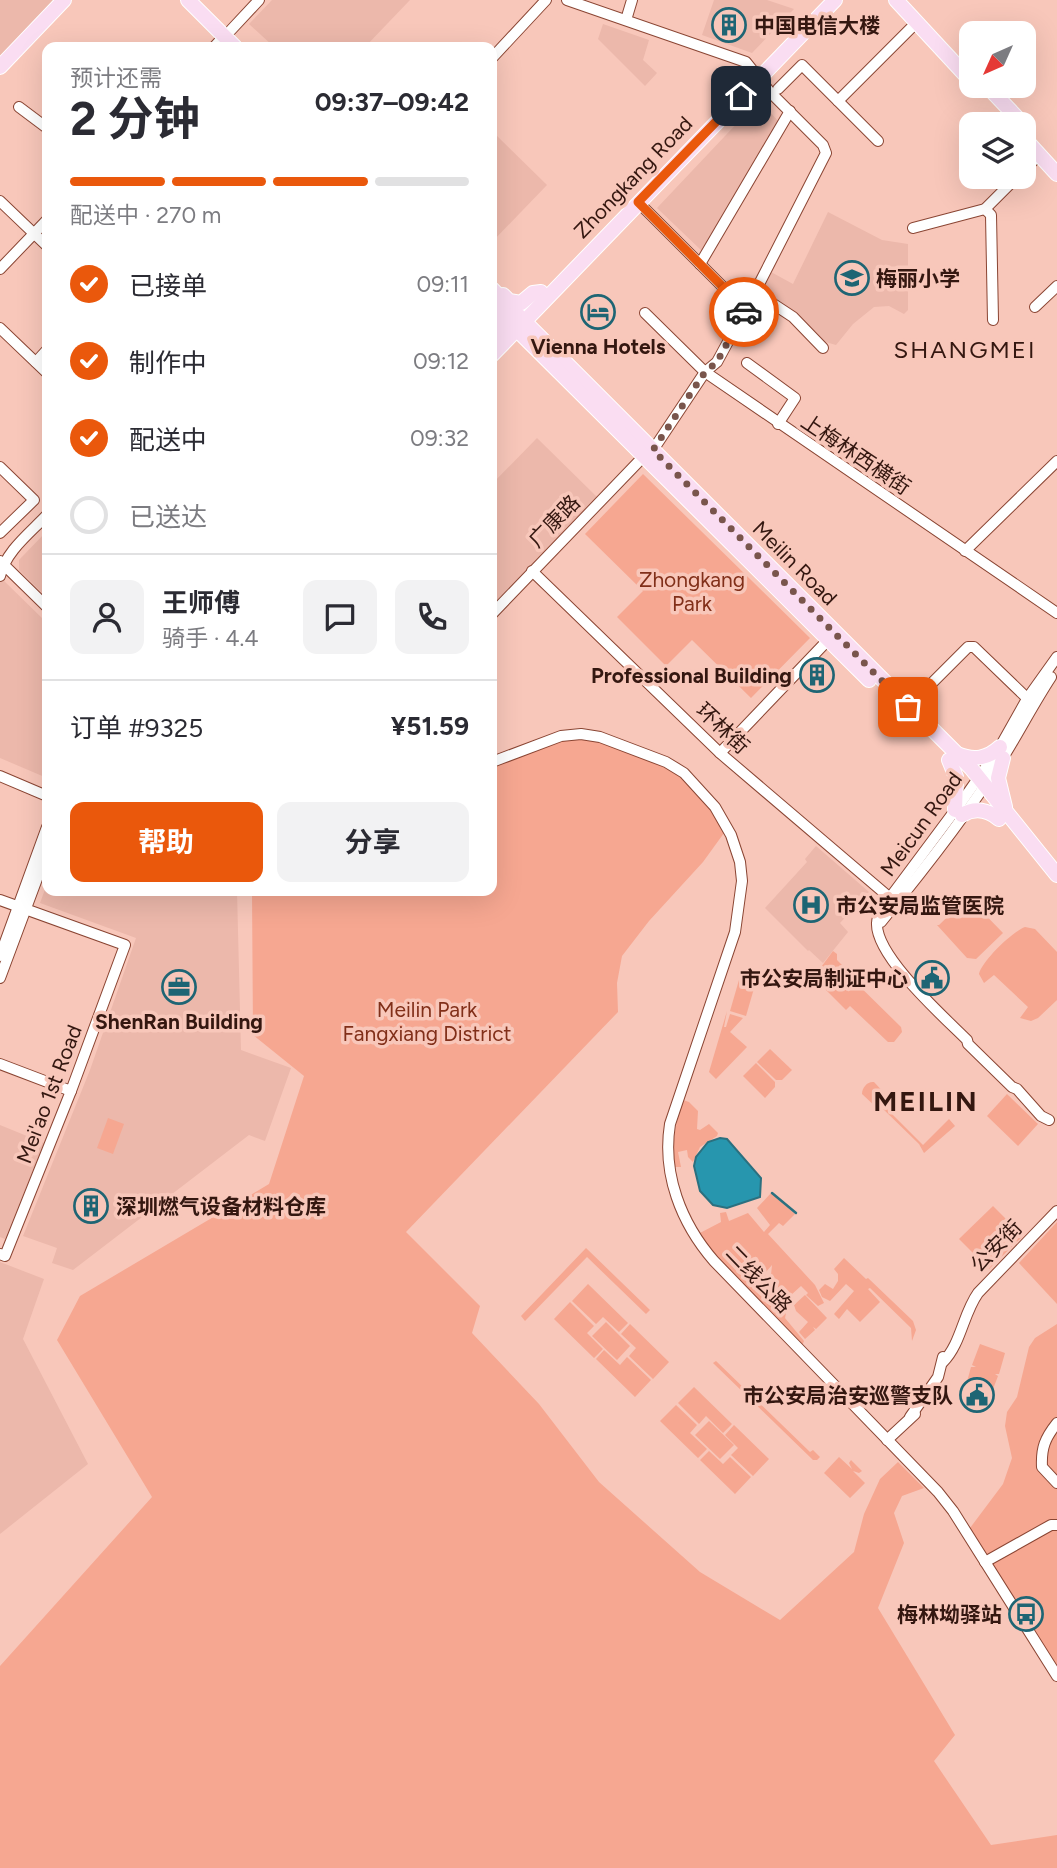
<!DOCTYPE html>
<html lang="zh">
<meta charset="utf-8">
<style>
body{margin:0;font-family:Figtree,"Noto Sans SC",sans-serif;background:#f2f2f3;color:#2b2b33;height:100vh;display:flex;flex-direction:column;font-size:26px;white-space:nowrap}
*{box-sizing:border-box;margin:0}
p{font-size:23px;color:#7c7c81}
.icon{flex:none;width:38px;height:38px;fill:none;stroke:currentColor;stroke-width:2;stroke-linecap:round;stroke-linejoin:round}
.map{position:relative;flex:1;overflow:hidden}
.sheet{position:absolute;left:42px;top:42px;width:455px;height:854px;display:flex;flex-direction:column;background:#fff;border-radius:14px;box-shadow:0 7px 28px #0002}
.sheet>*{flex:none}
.needle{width:46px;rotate:225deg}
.tools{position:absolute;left:959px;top:21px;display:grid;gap:14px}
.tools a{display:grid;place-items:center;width:77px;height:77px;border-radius:14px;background:#fff;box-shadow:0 7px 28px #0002;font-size:35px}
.pin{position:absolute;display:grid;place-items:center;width:60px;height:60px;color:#fff;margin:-30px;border-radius:14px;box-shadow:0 4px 10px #0006}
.courier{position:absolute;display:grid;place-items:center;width:70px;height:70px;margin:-35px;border:5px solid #ea580c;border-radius:50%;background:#fff;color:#222;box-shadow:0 2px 9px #0007}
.summary em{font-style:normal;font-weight:700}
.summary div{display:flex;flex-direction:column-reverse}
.summary{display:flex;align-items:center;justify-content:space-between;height:119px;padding:0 28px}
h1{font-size:46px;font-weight:700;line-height:52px}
.bar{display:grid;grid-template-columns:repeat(4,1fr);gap:10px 7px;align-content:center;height:84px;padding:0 28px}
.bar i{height:9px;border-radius:5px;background:#e1e1e2}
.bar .current{background:#ea580c}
.bar p{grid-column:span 4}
.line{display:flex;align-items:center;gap:18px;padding:0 28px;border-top:2px solid #e1e1e2}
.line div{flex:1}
.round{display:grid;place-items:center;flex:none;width:74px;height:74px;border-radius:14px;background:#f2f2f3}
ol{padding:0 28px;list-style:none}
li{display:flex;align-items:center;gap:21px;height:77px}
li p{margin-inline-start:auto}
li .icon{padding:7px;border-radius:50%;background:#ea580c;color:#fff;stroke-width:4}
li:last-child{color:#7c7c81}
li i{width:38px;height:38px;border:4px solid #e1e1e2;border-radius:50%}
.primary-button{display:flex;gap:14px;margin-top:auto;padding:14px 28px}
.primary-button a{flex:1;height:80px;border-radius:14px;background:#ea580c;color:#fff;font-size:28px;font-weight:700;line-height:80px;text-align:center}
.primary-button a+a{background:#f2f2f3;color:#2b2b33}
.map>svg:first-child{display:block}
</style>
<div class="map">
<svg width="1057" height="1868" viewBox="0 0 1057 1868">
<rect width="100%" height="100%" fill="#f8c7ba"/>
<g fill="#ecb8ab">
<path d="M0,0h60l-60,60z"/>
<path d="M272,0h138l-45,47h-91l-25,-23z"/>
<path d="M714,0h53l27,9 -42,44 -50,-18z"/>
<path d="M603,24l46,16 -6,20 14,13 -12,13 -47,-47z"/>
<path d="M759,100l20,22 -76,130 -46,-44z"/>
<path d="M492,131l55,54 -55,57z"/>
<path d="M828,212l54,28 26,4v66l-4,4 -15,-8 -15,1 -21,17 -17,21 -14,-4 -60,-50 9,-19 22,12z"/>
<path d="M537,438l60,59 -105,109v-122z"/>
<path d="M47,531v67l-28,-28v-10z"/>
<path d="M0,577l47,46v155l-47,-20z"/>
<path d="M816,846l53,46 -29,31 8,9 -25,31 -14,-13 -1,1 -43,-43 42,-46 -2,-3z"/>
<path d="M47,884v7h190l4,159 50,18 -26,73 -16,-6 -176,135 -21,-7 5,-15 -34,-12 67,-166 46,-132 -96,-35z"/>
<path d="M0,1125l44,18 -39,96 -5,-2z"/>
<path d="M0,1262l44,17 -21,60 65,125 -88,70z"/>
</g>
<g fill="#f6a791">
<path d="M643,474l167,164 -59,60 -59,-58 -26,26 -49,-49 26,-26 -58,-57z"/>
<path d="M581,734l60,17 58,37 25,45 -21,29 -54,59 -27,35 -5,27 1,29 -212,220 74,74 -8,27 67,71 60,78 101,90 80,48 74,-68 10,-38 16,-35 18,-17 26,26 -22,8 -8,17 10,30 -26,65 77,127 -21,26 57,84 66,-10v33h-1057v-202l152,-169 -95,-157 23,-44 189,-112 35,-108 -51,-41 -1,-144h240v-129z"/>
<path d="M968,897l35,36 -27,26 -9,-1 -30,-33h2z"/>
<path d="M1025,927l10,2 22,23v48l-19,18 -7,3 -11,-3 8,-11 -34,-32 -10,8 -5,-9c3,-13 33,-42 46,-47z"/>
<path d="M833,951l4,3v6l10,10 -2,2 56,55 1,5 -8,10h-6l-38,-36 -4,4 -30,-30v-6z"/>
<path d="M739,980l16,5 -9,31 -16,-5z"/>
<path d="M727,1011l-3,16h2l4,-13 13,4 -13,14 17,15 -31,32 -7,-7z"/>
<path d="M770,1049l22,21 -10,10h-6l-19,-18z"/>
<path d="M756,1063l19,19v5l-10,11 -22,-22z"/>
<path d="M874,1082l13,14 -5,8 41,41 26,-26 6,7 -31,27 -5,-9 -39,-38 -3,2 -15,-14c0,-7 6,-13 12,-12z"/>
<path d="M1007,1094l31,30 -20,22 -31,-30z"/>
<path d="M683,1100l6,2 9,9 -1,18 3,1 9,-6 9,9 -1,3 -17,11 -7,15 -5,-5 -1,-7 -9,2 3,15h-6c-4,-24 1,-44 8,-67z"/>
<path d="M108,1118l16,6 -11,30 -16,-6z"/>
<path d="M771,1193l24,21 -12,12 -4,-3 -11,11 47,51 9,18 -6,3 -12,-11 2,-2 -7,-7 -10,9 -2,10 -5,3 -17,-29v-3l4,-1 1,-10 -7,8 2,11 19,29 -1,5 19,23 -2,5 -98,-101 -6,-11 23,-12 -1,-9 6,-1 3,9 19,-8 16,19 6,-7 -13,-17z"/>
<path d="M993,1206l30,30 -34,33 -30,-30z"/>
<path d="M1057,1222v82l-38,-41z"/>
<path d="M586,1248l64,62 -4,4 -59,-57 -62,64 -4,-5z"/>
<path d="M844,1258l22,21 2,-1 45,43 3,9 -4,11 -1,-13 -41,-40 -2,1 12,13 -20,20 -13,-13 -8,10 -5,-5 20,-23 -8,-7 -16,17 -8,-4 -3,-7 6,-6 8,5 5,-8v-7l-4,-5z"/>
<path d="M588,1284l40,39 -9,9 -16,-15 -7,7 -24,-23z"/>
<path d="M805,1295l22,23 -11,11 -3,-2 2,3 -10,9 -6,-7 9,-10 -12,-11 -2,-6z"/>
<path d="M570,1302l24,24 -7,7 16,16 -9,9 -40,-39z"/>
<path d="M606,1322l24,24 -13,14 -25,-24z"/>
<path d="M630,1324l39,38 -16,17 -24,-23 7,-8 -15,-14z"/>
<path d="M1057,1324v343l-87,-139 33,-44 9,-26 -7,-32 2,-14 10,-15 12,-50 6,-9z"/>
<path d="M980,1344l25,9 -6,21h-4l3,2 -8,21 -25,-8 6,-22h5l-4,-2z"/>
<path d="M604,1350l16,15 7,-8 24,23 -16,17 -39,-38z"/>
<path d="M716,1361l94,91 3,-2 7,7 -3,3h-4l-100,-97z"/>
<path d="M694,1387l38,37 -9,9 -17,-17 -7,8 -21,-21z"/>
<path d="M676,1405l21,20 -7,8 17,16 -9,9 -38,-37z"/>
<path d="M709,1421l25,24 -14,14 -25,-24z"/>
<path d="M734,1425l35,34 -16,17 -22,-21 7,-7 -13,-13z"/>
<path d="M709,1451l14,13 7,-7 21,20 -16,17 -35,-34z"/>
<path d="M839,1457l13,12 -3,-6 2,-3 11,11 -3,2 -6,-2 12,12 -15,15 -26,-25z"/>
</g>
<path fill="#2796ae" stroke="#2b707f" stroke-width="2" d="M720,1138l7,1 34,39 -1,19 -33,11 -14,-3 -13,-14 -6,-25 2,-9 12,-15z"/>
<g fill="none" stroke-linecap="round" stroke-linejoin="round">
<path stroke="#2b707f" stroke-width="2.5" d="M772,1193l24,20"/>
<g stroke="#8a4533" stroke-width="12">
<g id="minor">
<path d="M567,0l179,62 24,30 53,53 3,8 -71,139 -38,70 -12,10 -52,78"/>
<path d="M626,20l6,-20"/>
<path d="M231,30l28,-30"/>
<path d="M214,47l10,-11"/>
<path d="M492,58l54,-58"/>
<path d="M778,89l24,-24 36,36 79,-79"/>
<path d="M838,101l40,40"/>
<path d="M19,107l28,21"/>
<path d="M1024,170l15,-15"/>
<path d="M0,201l47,45"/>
<path d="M638,202l108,108"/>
<path d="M985,209l6,6 2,105"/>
<path d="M913,228l72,-19 32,-32"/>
<path d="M700,264l90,-153"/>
<path d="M0,269l47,-49"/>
<path d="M755,292l38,25 30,31"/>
<path d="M1035,307l22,-21"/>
<path d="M645,313l60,59 352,241"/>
<path d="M0,328l47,45"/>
<path d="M36,362l11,-12"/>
<path d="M747,363l48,35 -17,26"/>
<path d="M0,467l34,33 -34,33"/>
<path d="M965,551l92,-90"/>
<path d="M0,561l47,46"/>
<path d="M532,571l188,182 176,150"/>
<path d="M0,576c6,-25 29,-42 47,-61"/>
<path d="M492,614l152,-158"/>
<path d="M908,707l60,-60h6l56,54"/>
<path d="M720,753l108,-113"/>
<path d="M492,762l69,-26 20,-2 19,3 66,25 18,11 31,34 16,28 9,27 2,19 -7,51 -65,192c-8,50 11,99 44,137l224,231 15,19 104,165"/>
<path d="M0,776l47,20"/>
<path d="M0,900l125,45 -54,146 -66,165 -5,-2"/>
<path d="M881,922c41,-50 89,-111 123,-166 16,-26 30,-53 47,-79"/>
<path d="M0,956l47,-129"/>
<path d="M0,978l47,-126"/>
<path d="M0,1064l71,27"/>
<path d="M1049,1120l-8,-4 -24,-27 -5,-2 -44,-43 -1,-4c-23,-23 -92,-84 -90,-117 0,-6 3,-11 6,-16l82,-110 35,-50 27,-48 30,-42"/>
<path d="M943,1362c18,-18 20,-48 35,-69l79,-82"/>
<path d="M910,1417l28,-40 5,-20"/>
<path d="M1057,1423c-12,15 -16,25 -15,44l15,16"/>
<path d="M887,1440l28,-26"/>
<path d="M985,1562l66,-37h6"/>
</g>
</g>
<g stroke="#fff" stroke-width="16">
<g id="major">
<path d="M188,0l47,47"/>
<path d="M896,0l75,81"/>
<path d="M0,67l64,-67"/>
<path d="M987,86l36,38"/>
<path d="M1024,138l33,36"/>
<path d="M492,289l479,479 86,107"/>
<path d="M503,295l6,6 12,2 12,-10 8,-1"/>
<path d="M492,305l377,375"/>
<path d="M492,339l9,-11 -2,-8 -6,-7"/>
<path d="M492,355l343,-355"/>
<path d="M957,754c17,7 30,5 43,-7"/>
<path d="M1003,758l-5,20 7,29"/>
<path d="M949,760l7,17 -1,33"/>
<path d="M962,815c13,-8 26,-5 37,4"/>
</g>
</g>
<use href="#minor" stroke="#fff" stroke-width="10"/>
<use href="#major" stroke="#faddf2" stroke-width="14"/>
</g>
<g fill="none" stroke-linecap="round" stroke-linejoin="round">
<path stroke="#79554c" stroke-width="7" stroke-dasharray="0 12.6" d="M744,312l-27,50 -12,10 -52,78 255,257"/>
<path stroke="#ea580c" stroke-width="9" d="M741,96l-103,106 108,108 -2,2"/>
</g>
<defs>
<g id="building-ring" transform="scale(1.75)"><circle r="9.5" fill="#f8c7ba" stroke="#1e6574" stroke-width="1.5"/><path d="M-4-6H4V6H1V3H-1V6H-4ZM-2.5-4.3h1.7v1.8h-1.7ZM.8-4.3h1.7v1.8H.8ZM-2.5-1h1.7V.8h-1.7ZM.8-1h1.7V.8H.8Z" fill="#1e6574"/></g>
<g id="school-ring" transform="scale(1.75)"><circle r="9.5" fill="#f8c7ba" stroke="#1e6574" stroke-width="1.5"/><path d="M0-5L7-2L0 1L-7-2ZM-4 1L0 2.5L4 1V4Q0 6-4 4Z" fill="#1e6574"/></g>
<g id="hotel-ring" transform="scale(1.75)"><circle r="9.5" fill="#f8c7ba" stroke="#1e6574" stroke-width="1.5"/><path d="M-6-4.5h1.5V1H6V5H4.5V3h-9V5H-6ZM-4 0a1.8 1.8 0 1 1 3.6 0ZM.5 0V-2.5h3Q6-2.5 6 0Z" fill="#1e6574"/></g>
<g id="hospital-ring" transform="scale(1.75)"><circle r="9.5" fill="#f8c7ba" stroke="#1e6574" stroke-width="1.5"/><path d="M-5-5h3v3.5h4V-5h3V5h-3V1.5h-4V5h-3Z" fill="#1e6574"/></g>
<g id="civic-ring" transform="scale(1.75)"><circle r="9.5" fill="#f8c7ba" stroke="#1e6574" stroke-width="1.5"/><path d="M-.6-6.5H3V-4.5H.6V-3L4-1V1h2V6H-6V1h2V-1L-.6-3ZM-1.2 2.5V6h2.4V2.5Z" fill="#1e6574"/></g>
<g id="office-ring" transform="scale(1.75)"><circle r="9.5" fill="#f8c7ba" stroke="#1e6574" stroke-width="1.5"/><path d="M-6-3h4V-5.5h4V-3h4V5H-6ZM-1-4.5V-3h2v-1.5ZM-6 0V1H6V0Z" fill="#1e6574"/></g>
<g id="bus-ring" transform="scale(1.75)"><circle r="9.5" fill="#f8c7ba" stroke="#1e6574" stroke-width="1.5"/><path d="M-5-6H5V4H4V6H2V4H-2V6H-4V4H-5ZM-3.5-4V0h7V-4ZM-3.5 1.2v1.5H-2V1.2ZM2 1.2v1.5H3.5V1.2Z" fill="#1e6574"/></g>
</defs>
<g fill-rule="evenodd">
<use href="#building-ring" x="729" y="25"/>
<use href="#school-ring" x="852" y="278"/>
<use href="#hotel-ring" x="598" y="312"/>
<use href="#building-ring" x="817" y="675"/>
<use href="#hospital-ring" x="811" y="905"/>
<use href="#civic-ring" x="932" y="978"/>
<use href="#office-ring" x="179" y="987"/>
<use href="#building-ring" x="91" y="1206"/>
<use href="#civic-ring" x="977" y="1395"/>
<use href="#bus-ring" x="1026" y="1614"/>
</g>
<g text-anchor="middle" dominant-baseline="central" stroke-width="7" stroke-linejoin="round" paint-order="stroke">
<g font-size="21" font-weight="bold" fill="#341710" stroke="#f8c7ba" text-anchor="start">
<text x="754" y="25">中国电信大楼</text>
<text x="876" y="278">梅丽小学</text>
<text x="598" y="346" text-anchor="middle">Vienna Hotels</text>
<text x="792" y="675" text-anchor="end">Professional Building</text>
<text x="836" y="905">市公安局监管医院</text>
<text x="908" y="978" text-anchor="end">市公安局制证中心</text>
<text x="179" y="1021" text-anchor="middle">ShenRan Building</text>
<text x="116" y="1206">深圳燃气设备材料仓库</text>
<text x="953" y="1395" text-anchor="end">市公安局治安巡警支队</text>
<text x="1002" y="1614" text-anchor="end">梅林坳驿站</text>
</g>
<g font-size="21" fill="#341710" stroke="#f8c7ba">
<text transform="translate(633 177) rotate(-46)">Zhongkang Road</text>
<text transform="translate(856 454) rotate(34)">上梅林西横街</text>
<text transform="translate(554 521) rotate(-46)">广康路</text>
<text transform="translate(795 563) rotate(45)">Meilin Road</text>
<text transform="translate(723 728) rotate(43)">环林街</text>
<text transform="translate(921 824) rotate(-54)">Meicun Road</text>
<text transform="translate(49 1094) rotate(-69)">Mei'ao 1st Road</text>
<text transform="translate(996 1246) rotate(-46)">公安街</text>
<text transform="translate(759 1279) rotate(46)">二线公路</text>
</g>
<g font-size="21" fill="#812f19" stroke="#f8c7ba">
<text x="692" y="579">Zhongkang<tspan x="692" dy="24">Park</tspan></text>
<text x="427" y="1009">Meilin Park<tspan x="427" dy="24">Fangxiang District</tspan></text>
</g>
<g font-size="24" letter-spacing="2" fill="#341710" stroke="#f8c7ba">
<text x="965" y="349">SHANGMEI</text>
</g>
<g font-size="28" font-weight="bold" letter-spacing="2" fill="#341710" stroke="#f8c7ba">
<text x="926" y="1101">MEILIN</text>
</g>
</g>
</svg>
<div class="tools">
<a><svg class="needle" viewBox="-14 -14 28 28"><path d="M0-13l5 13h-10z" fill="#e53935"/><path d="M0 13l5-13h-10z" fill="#7c7c81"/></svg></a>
<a><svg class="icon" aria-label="layers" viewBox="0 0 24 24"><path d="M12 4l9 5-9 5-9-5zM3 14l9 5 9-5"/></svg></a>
</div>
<div class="pin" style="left:908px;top:707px;background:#ea580c"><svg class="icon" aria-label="bag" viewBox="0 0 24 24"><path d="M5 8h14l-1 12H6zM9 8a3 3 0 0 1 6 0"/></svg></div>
<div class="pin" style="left:741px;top:96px;background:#1f2937"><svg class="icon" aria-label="home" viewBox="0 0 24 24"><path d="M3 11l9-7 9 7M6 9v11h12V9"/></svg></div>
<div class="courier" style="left:744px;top:312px"><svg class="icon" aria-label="car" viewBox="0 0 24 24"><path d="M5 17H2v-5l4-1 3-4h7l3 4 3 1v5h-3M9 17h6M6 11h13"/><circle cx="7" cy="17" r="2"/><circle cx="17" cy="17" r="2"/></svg></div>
<section class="sheet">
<div class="summary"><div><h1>2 分钟</h1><p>预计还需</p></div><em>09:37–09:42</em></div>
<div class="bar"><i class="current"></i><i class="current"></i><i class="current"></i><i></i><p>配送中 · 270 m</p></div>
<ol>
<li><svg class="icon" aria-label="check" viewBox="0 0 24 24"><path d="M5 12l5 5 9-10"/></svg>已接单<p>09:11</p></li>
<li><svg class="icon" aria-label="check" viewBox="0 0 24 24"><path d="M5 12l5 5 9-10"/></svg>制作中<p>09:12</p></li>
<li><svg class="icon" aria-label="check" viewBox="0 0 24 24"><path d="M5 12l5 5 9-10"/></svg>配送中<p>09:32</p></li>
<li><i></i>已送达</li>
</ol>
<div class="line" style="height:126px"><a class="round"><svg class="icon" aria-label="person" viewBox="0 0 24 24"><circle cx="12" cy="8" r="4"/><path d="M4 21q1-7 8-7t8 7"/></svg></a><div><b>王师傅</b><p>骑手 · 4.4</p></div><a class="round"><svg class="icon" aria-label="chat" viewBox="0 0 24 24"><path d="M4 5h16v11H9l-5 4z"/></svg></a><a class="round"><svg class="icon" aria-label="phone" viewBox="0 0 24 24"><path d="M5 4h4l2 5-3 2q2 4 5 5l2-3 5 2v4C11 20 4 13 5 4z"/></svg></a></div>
<div class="line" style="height:91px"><div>订单 #9325</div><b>¥51.59</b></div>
<div class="primary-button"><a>帮助</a><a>分享</a></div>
</section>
</div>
